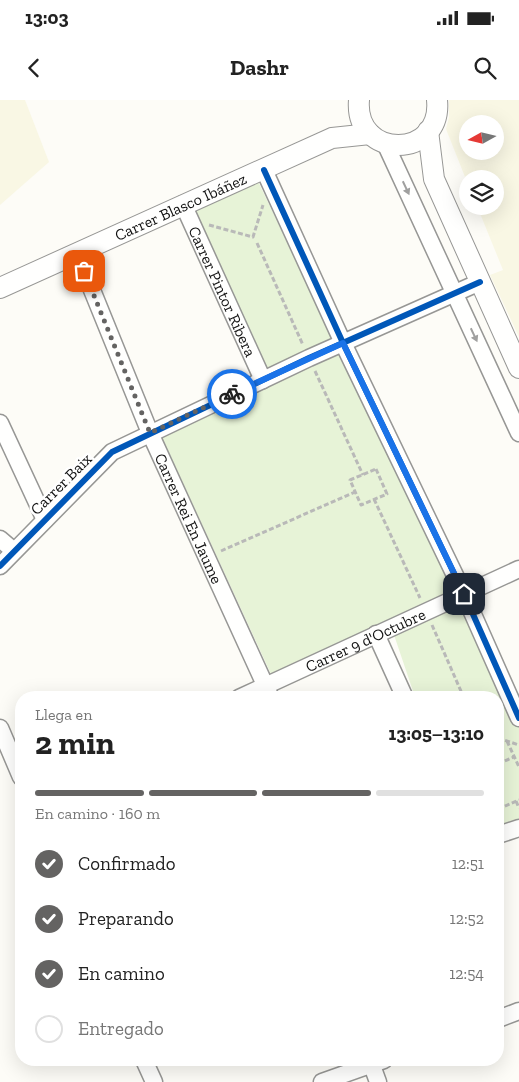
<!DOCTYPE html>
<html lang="es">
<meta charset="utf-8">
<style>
body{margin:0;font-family:"Zilla Slab",serif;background:#f2f2f2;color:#222;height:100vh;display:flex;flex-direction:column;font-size:19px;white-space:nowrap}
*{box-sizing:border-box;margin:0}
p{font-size:16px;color:#767676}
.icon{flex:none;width:28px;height:28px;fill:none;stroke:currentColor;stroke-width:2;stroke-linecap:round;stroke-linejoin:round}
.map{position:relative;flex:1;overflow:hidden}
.side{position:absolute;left:15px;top:591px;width:489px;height:375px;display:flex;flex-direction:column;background:#fff;border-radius:20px;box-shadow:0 5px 20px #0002}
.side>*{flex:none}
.needle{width:32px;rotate:262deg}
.fabs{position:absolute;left:459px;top:15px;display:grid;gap:10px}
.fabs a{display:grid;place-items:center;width:45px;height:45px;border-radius:50%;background:#fff;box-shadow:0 5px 20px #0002;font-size:25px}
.pin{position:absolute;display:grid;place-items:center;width:42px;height:42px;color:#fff;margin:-21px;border-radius:10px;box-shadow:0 2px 8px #0006}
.courier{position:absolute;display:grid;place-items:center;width:50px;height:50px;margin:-25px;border:4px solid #1a73e8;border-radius:50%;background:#fff;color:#222;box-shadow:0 1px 6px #0007}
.head em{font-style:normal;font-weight:800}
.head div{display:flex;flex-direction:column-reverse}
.head{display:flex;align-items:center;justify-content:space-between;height:85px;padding:0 20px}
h1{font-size:32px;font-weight:800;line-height:38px}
.bar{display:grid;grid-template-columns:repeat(4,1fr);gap:8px 5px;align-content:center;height:60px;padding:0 20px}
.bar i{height:6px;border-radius:4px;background:#e0e0e0}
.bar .on{background:#646362}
.bar p{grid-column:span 4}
ol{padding:0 20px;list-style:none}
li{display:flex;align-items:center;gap:15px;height:55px}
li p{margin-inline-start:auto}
li .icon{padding:5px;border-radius:50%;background:#646362;color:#fff;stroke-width:4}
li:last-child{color:#767676}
li i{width:28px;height:28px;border:2px solid #e0e0e0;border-radius:50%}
.status{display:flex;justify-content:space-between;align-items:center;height:35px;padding:0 25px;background:#fff;direction:ltr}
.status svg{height:14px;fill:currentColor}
header{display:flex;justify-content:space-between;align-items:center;height:65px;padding:0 20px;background:#fff;font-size:22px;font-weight:800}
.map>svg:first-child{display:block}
</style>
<div class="status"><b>13:03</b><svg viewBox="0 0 49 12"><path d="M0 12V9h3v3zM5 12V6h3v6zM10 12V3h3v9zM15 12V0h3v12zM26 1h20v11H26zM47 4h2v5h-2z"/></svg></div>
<header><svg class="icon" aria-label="back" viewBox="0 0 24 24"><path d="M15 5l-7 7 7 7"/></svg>Dashr<svg class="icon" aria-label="search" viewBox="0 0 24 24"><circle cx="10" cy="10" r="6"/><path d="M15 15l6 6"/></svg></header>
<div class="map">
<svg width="519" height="982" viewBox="0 0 519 982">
<rect width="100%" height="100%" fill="#fdfcf7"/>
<g fill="#f9f7e4" fill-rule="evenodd">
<path d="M0,0h25l24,62 -49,43z"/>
<path d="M449,0h70v237l-29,-62 13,-5 -26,-64h18v-27h-27l-1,3 -21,-53 3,-12zM468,24h27v27h-27z"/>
</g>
<path fill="#e7f3d7" d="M254,73l265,553v101l-21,7v-136l-83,-1 -22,-65 -117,53 -117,-254 104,-51 -80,-176z"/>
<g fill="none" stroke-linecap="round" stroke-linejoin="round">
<g stroke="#979795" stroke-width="19">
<g id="minor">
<path d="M385,43l134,290"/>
<path d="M264,70l79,173 121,251 55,124"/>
<path id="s1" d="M183,104l80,176"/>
<path id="s2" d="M77,153l73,180 121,265"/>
<path d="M0,323l45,97"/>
<path d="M0,439l14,12"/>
<path d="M0,466l112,-114 197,-94 171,-76"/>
<path d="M376,534l29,64"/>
<path id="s3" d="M239,598l280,-129"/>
<path d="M0,628l21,49"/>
<path d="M498,735l21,-7"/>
<path d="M498,919l21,-8"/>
<path d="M144,960l10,22"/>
<path d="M370,960l8,22"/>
<path d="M322,982l62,-22"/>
</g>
</g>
<g stroke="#979795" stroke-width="22">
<g id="tertiary">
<path d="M359,0c-5,60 84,60 78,0"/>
<path d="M428,31l6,48 85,189"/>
<path id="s4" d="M0,188l332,-150 38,-4"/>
</g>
</g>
<g stroke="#b9b9b8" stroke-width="3" stroke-dasharray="5 2.5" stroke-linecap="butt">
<path d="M209,125l44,12 10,-32"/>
<path d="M257,143l46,102"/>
<path d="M315,271l48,104"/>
<path d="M376,369l11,25 -26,11 -11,-25z"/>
<path d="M374,399l46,99"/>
<path d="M221,451l134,-59"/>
<path d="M432,525l32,73"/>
<path d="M498,638l21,7"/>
<path d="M507,641l12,26"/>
<path d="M498,664l16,-7"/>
<path d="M516,701l3,7"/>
<path d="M498,709l21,-9"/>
</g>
<use href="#minor" stroke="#fffffe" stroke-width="16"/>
<use href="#tertiary" stroke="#fffffe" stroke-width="20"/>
<g stroke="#fff" stroke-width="9">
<g id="cycleway">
<path d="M264,70l79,173 121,251 55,124"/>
<path d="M0,466l112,-114 197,-94 171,-76"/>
</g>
</g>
<use href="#cycleway" stroke="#0057b8" stroke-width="6"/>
</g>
<defs><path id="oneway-solid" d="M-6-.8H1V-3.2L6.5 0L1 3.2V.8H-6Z" transform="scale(1.25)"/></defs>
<g fill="#a0a09f">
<use href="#oneway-solid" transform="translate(406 88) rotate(65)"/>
<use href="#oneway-solid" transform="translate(474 235) rotate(65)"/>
</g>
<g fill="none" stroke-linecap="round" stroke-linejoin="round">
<path stroke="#646362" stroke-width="5" stroke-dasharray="0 9" d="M84,171l66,162 82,-39"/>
<path stroke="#1a73e8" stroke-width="6" d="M232,294l111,-51 121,251"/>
</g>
<g text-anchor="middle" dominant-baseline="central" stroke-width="5" stroke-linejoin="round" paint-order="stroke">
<g font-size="16" fill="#111" stroke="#fff">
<text stroke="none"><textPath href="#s4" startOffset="198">Carrer Blasco Ibáñez</textPath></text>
<text stroke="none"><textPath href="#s1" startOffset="96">Carrer Pintor Ribera</textPath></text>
<text transform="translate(61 384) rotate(-45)">Carrer Baix</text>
<text stroke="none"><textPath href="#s2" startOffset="288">Carrer Rei En Jaume</textPath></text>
<text stroke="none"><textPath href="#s3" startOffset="139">Carrer 9 d'Octubre</textPath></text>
</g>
</g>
</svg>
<div class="fabs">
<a><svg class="needle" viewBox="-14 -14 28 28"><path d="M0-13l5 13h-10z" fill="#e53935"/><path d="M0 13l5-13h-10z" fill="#767676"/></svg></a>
<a><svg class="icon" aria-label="layers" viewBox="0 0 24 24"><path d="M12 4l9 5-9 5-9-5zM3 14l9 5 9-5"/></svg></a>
</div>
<div class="pin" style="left:84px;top:171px;background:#ea580c"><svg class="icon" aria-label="bag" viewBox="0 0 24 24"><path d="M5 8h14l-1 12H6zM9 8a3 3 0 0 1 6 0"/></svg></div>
<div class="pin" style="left:464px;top:494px;background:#1f2937"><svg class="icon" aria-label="home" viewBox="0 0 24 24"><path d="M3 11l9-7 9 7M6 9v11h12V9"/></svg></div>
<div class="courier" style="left:232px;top:294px"><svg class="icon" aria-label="bike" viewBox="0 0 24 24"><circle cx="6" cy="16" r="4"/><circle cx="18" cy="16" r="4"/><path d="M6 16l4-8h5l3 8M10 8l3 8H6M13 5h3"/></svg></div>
<section class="side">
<div class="head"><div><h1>2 min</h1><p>Llega en</p></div><em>13:05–13:10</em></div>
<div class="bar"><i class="on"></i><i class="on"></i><i class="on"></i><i></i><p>En camino · 160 m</p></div>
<ol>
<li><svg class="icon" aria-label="check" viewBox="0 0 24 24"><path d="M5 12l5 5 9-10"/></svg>Confirmado<p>12:51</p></li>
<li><svg class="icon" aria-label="check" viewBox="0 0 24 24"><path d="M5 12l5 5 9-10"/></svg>Preparando<p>12:52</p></li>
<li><svg class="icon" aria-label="check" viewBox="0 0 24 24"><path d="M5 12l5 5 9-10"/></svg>En camino<p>12:54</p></li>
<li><i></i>Entregado</li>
</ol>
</section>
</div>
